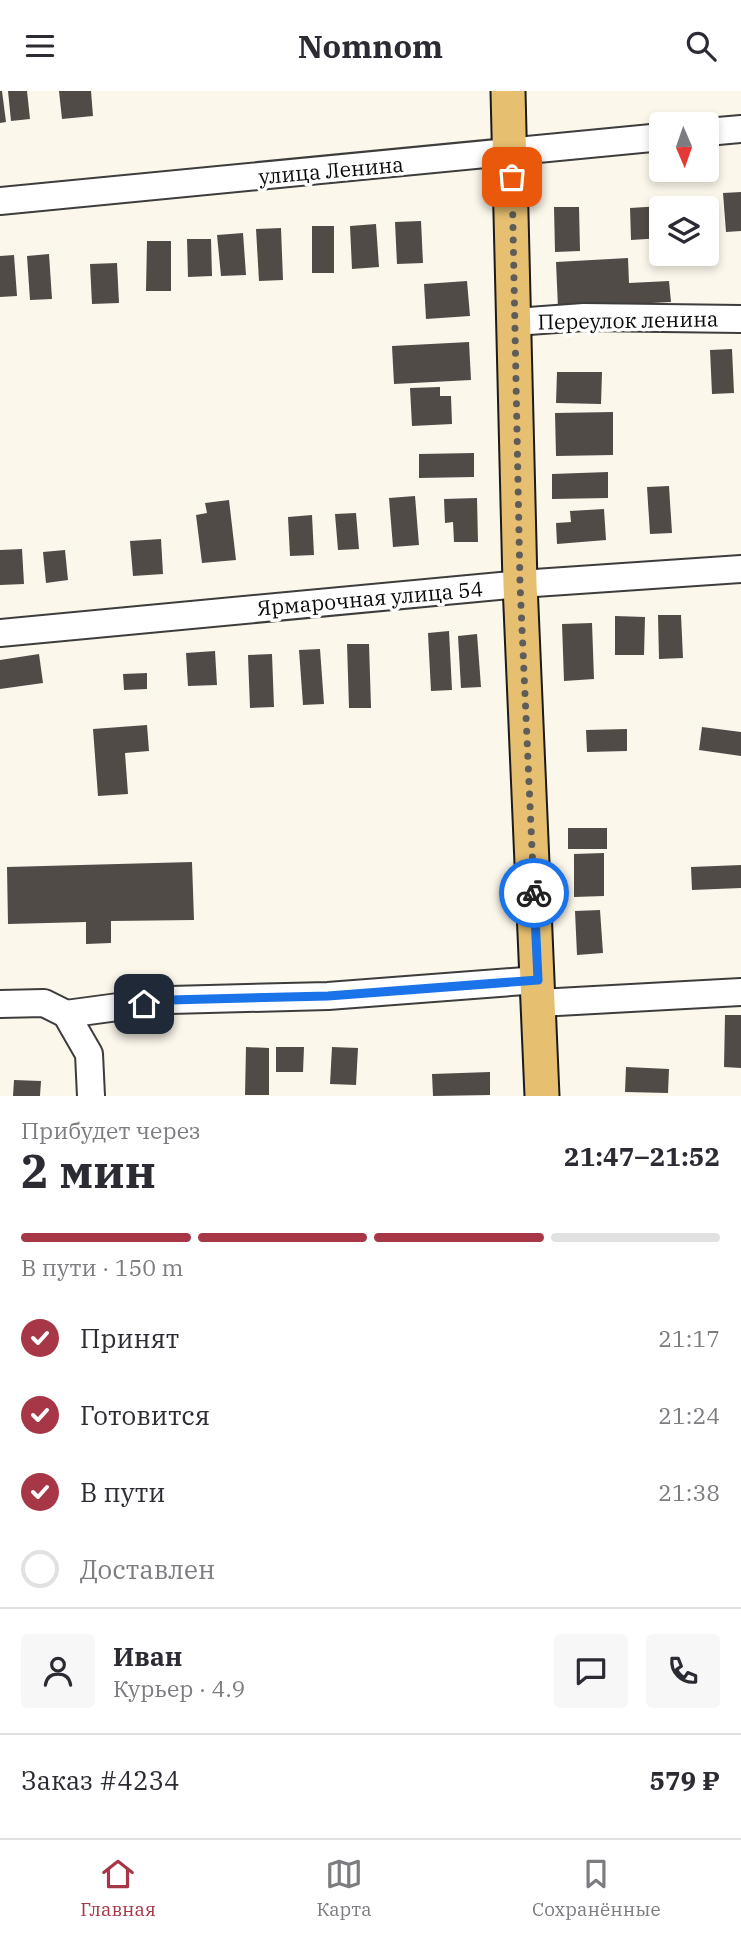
<!DOCTYPE html>
<html lang="ru">
<meta charset="utf-8">
<style>
body{margin:0;font-family:"IBM Plex Serif",serif;background:#f7f7f7;color:#2b2b33;height:100vh;display:flex;flex-direction:column;font-size:26px;white-space:nowrap}
*{box-sizing:border-box;margin:0}
p{font-size:23px;color:#7c7c81}
.icon{flex:none;width:38px;height:38px;fill:none;stroke:currentColor;stroke-width:2;stroke-linecap:round;stroke-linejoin:round}
.map{position:relative;height:1005px;overflow:hidden}
.details{display:flex;flex-direction:column;background:#fff;flex:1}
.details>*{flex:none}
.needle{width:46px;rotate:178deg}
.buttons{position:absolute;left:649px;top:21px;display:grid;gap:14px}
.buttons a{display:grid;place-items:center;width:70px;height:70px;border-radius:7px;background:#fff;box-shadow:0 4px 10px #0003;font-size:35px}
.pin{position:absolute;display:grid;place-items:center;width:60px;height:60px;color:#fff;margin:-30px;border-radius:14px;box-shadow:0 4px 10px #0006}
.courier{position:absolute;display:grid;place-items:center;width:70px;height:70px;margin:-35px;border:5px solid #1a73e8;border-radius:50%;background:#fff;color:#222;box-shadow:0 2px 9px #0007}
.overview em{font-style:normal;font-weight:700}
.overview div{display:flex;flex-direction:column-reverse}
.overview{display:flex;align-items:center;justify-content:space-between;height:119px;padding:0 21px}
h1{font-size:46px;font-weight:700;line-height:52px}
.bar{display:grid;grid-template-columns:repeat(4,1fr);gap:10px 7px;align-content:center;height:84px;padding:0 21px}
.bar i{height:9px;border-radius:5px;background:#e1e1e2}
.bar .on{background:#a73646}
.bar p{grid-column:span 4}
.line{display:flex;align-items:center;gap:18px;padding:0 21px;border-top:2px solid #e1e1e2}
.line div{flex:1}
.round{display:grid;place-items:center;flex:none;width:74px;height:74px;border-radius:7px;background:#f7f7f7}
ol{padding:0 21px;list-style:none}
li{display:flex;align-items:center;gap:21px;height:77px}
li p{margin-inline-start:auto}
li .icon{padding:7px;border-radius:50%;background:#a73646;color:#fff;stroke-width:4}
li:last-child{color:#7c7c81}
li i{width:38px;height:38px;border:4px solid #e1e1e2;border-radius:50%}
header{display:flex;justify-content:space-between;align-items:center;height:91px;padding:0 21px;background:#fff;font-size:32px;font-weight:700}
.menu{display:flex;justify-content:space-around;align-items:center;height:98px;border-top:2px solid #e1e1e2;background:#fff;font-size:19px;color:#7c7c81}
.menu a{display:grid;justify-items:center;gap:4px}
.menu .on{color:#a73646}
.map>svg:first-child{display:block}
</style>
<header><svg class="icon" aria-label="menu" viewBox="0 0 24 24"><path d="M4 6h16M4 12h16M4 18h16"/></svg>Nomnom<svg class="icon" aria-label="search" viewBox="0 0 24 24"><circle cx="10" cy="10" r="6"/><path d="M15 15l6 6"/></svg></header>
<div class="map">
<svg width="741" height="1005" viewBox="0 0 741 1005">
<rect width="100%" height="100%" fill="#fcf7eb"/>
<g fill="#514b48">
<path d="M0,0h2l4,31 -6,1z"/>
<path d="M8,0h19l3,28 -19,2z"/>
<path d="M59,0h32l2,25 -31,3z"/>
<path d="M741,101v39l-15,1 -3,-39z"/>
<path d="M662,115v32l-31,2 -1,-32z"/>
<path d="M554,116h25l1,44 -25,1z"/>
<path d="M421,130l2,42 -26,1 -2,-42z"/>
<path d="M376,133l3,43 -27,2 -2,-43z"/>
<rect x="312" y="135" width="22" height="47"/>
<path d="M281,137l2,52 -24,1 -3,-52z"/>
<path d="M243,142l3,42 -25,1 -4,-41z"/>
<path d="M187,148h24l1,37 -24,1z"/>
<path d="M147,150h24v50h-25z"/>
<path d="M49,163l3,45 -22,1 -3,-44z"/>
<path d="M14,164l3,41 -17,1v-41z"/>
<path d="M628,167l1,25 40,-2 2,21 -113,6 -2,-46z"/>
<path d="M117,172l2,40 -27,1 -2,-40z"/>
<path d="M467,190l3,35 -44,3 -2,-35z"/>
<path d="M469,251l2,38 -77,4 -2,-38z"/>
<path d="M732,258l2,44 -22,1 -2,-44z"/>
<path d="M557,281h45l-1,32 -45,-1z"/>
<path d="M440,296v9h11l1,28 -40,2 -2,-38z"/>
<path d="M613,321v43l-57,1 -1,-43z"/>
<path d="M474,362v24l-55,1v-24z"/>
<path d="M608,381v26l-56,1v-25z"/>
<path d="M669,395l3,47 -22,1 -3,-47z"/>
<path d="M415,405l4,49 -26,2 -4,-49z"/>
<path d="M477,407l1,44h-24l-1,-20 -8,1 -1,-24z"/>
<path d="M229,409l7,60 -34,3 -6,-48 11,-2 -2,-10z"/>
<path d="M604,418l2,31 -49,4 -1,-21 15,-1 -1,-11z"/>
<path d="M356,422l3,36 -21,1 -3,-36z"/>
<path d="M312,424l2,40 -24,1 -2,-39z"/>
<path d="M161,448l2,35 -30,2 -3,-35z"/>
<path d="M22,458l2,35 -24,1v-35z"/>
<path d="M65,459l3,30 -22,3 -3,-31z"/>
<path d="M658,524h23l2,43 -24,1z"/>
<path d="M615,525l30,1 -1,38h-29z"/>
<path d="M592,532l2,56 -30,2 -2,-57z"/>
<path d="M449,540l3,59 -21,1 -3,-58z"/>
<path d="M477,543l4,53 -20,1 -3,-52z"/>
<path d="M347,553h22l2,64h-22z"/>
<path d="M320,558l4,55 -21,1 -4,-55z"/>
<path d="M215,560l2,34 -29,1 -2,-33z"/>
<path d="M39,563l4,29 -43,6v-29z"/>
<path d="M272,563l2,53 -24,1 -2,-53z"/>
<path d="M147,582v16l-23,1 -1,-16z"/>
<path d="M147,634l2,26 -24,2 3,41 -30,2 -5,-67z"/>
<path d="M702,636l39,5v24l-42,-6z"/>
<path d="M627,638v22l-40,1 -1,-22z"/>
<rect x="568" y="737" width="39" height="21"/>
<path d="M604,762v43l-30,1v-43z"/>
<path d="M192,771l2,58 -83,1v22l-25,1v-22l-78,2 -1,-57z"/>
<path d="M741,774v23l-49,2 -1,-23z"/>
<path d="M600,819l3,43 -26,2 -2,-44z"/>
<path d="M725,924h16v53l-17,-1z"/>
<path d="M246,956l23,1v47h-24z"/>
<path d="M276,956h28l-1,25h-27z"/>
<path d="M332,956l26,1 -2,37 -26,-1z"/>
<path d="M626,976l43,2 -1,24 -43,-1z"/>
<path d="M490,981v23l-57,1 -1,-22z"/>
<path d="M14,989l27,1 -1,15h-27z"/>
</g>
<g fill="none" stroke-linecap="round" stroke-linejoin="round">
<g stroke="#3d3d3d" stroke-width="30">
<g id="minor">
<path d="M707,41l34,-3"/>
<path d="M0,110l662,-64"/>
<path d="M515,231l69,-5 157,2"/>
<path d="M0,542l520,-49 221,-15"/>
<path d="M539,912l202,-11"/>
<path d="M0,913l44,-1 22,11 23,40 2,42"/>
<path d="M66,923l104,-14 158,-4 210,-16"/>
</g>
</g>
<g stroke="#1b1b1b" stroke-width="37">
<path id="major" d="M508,0l12,493 22,512"/>
</g>
<use href="#minor" stroke="#fff" stroke-width="26"/>
<use href="#major" stroke="#e6bf71" stroke-width="33"/>
</g>
<g fill="none" stroke-linecap="round" stroke-linejoin="round">
<path stroke="#5f5d59" stroke-width="7" stroke-dasharray="0 12.6" d="M512,86l8,407 14,309"/>
<path stroke="#1a73e8" stroke-width="9" d="M144,913l26,-4 158,-4 210,-16 -4,-87"/>
</g>
<g text-anchor="middle" dominant-baseline="central" stroke-width="7" stroke-linejoin="round" paint-order="stroke">
<g font-size="21" fill="#0a0a0a" stroke="#fff">
<text transform="translate(331 79) rotate(-5)">улица Ленина</text>
<text transform="translate(628 229) rotate(-1)">Переулок ленина</text>
<text transform="translate(370 507) rotate(-5)">Ярмарочная улица 54</text>
</g>
</g>
</svg>
<div class="buttons">
<a><svg class="needle" viewBox="-14 -14 28 28"><path d="M0-13l5 13h-10z" fill="#e53935"/><path d="M0 13l5-13h-10z" fill="#7c7c81"/></svg></a>
<a><svg class="icon" aria-label="layers" viewBox="0 0 24 24"><path d="M12 4l9 5-9 5-9-5zM3 14l9 5 9-5"/></svg></a>
</div>
<div class="pin" style="left:512px;top:86px;background:#ea580c"><svg class="icon" aria-label="bag" viewBox="0 0 24 24"><path d="M5 8h14l-1 12H6zM9 8a3 3 0 0 1 6 0"/></svg></div>
<div class="pin" style="left:144px;top:913px;background:#1f2937"><svg class="icon" aria-label="home" viewBox="0 0 24 24"><path d="M3 11l9-7 9 7M6 9v11h12V9"/></svg></div>
<div class="courier" style="left:534px;top:802px"><svg class="icon" aria-label="bike" viewBox="0 0 24 24"><circle cx="6" cy="16" r="4"/><circle cx="18" cy="16" r="4"/><path d="M6 16l4-8h5l3 8M10 8l3 8H6M13 5h3"/></svg></div>
</div>
<section class="details">
<div class="overview"><div><h1>2 мин</h1><p>Прибудет через</p></div><em>21:47–21:52</em></div>
<div class="bar"><i class="on"></i><i class="on"></i><i class="on"></i><i></i><p>В пути · 150 m</p></div>
<ol>
<li><svg class="icon" aria-label="check" viewBox="0 0 24 24"><path d="M5 12l5 5 9-10"/></svg>Принят<p>21:17</p></li>
<li><svg class="icon" aria-label="check" viewBox="0 0 24 24"><path d="M5 12l5 5 9-10"/></svg>Готовится<p>21:24</p></li>
<li><svg class="icon" aria-label="check" viewBox="0 0 24 24"><path d="M5 12l5 5 9-10"/></svg>В пути<p>21:38</p></li>
<li><i></i>Доставлен</li>
</ol>
<div class="line" style="height:126px"><a class="round"><svg class="icon" aria-label="person" viewBox="0 0 24 24"><circle cx="12" cy="8" r="4"/><path d="M4 21q1-7 8-7t8 7"/></svg></a><div><b>Иван</b><p>Курьер · 4.9</p></div><a class="round"><svg class="icon" aria-label="chat" viewBox="0 0 24 24"><path d="M4 5h16v11H9l-5 4z"/></svg></a><a class="round"><svg class="icon" aria-label="phone" viewBox="0 0 24 24"><path d="M5 4h4l2 5-3 2q2 4 5 5l2-3 5 2v4C11 20 4 13 5 4z"/></svg></a></div>
<div class="line" style="height:91px"><div>Заказ #4234</div><b>579 ₽</b></div>
</section>
<nav class="menu">
<a class="on"><svg class="icon" aria-label="home" viewBox="0 0 24 24"><path d="M3 11l9-7 9 7M6 9v11h12V9"/></svg>Главная</a>
<a><svg class="icon" aria-label="map" viewBox="0 0 24 24"><path d="M3 6l6-2 6 2 6-2v14l-6 2-6-2-6 2zM9 4v14M15 6v14"/></svg>Карта</a>
<a><svg class="icon" aria-label="saved" viewBox="0 0 24 24"><path d="M7 4h10v16l-5-4-5 4z"/></svg>Сохранённые</a>
</nav>
